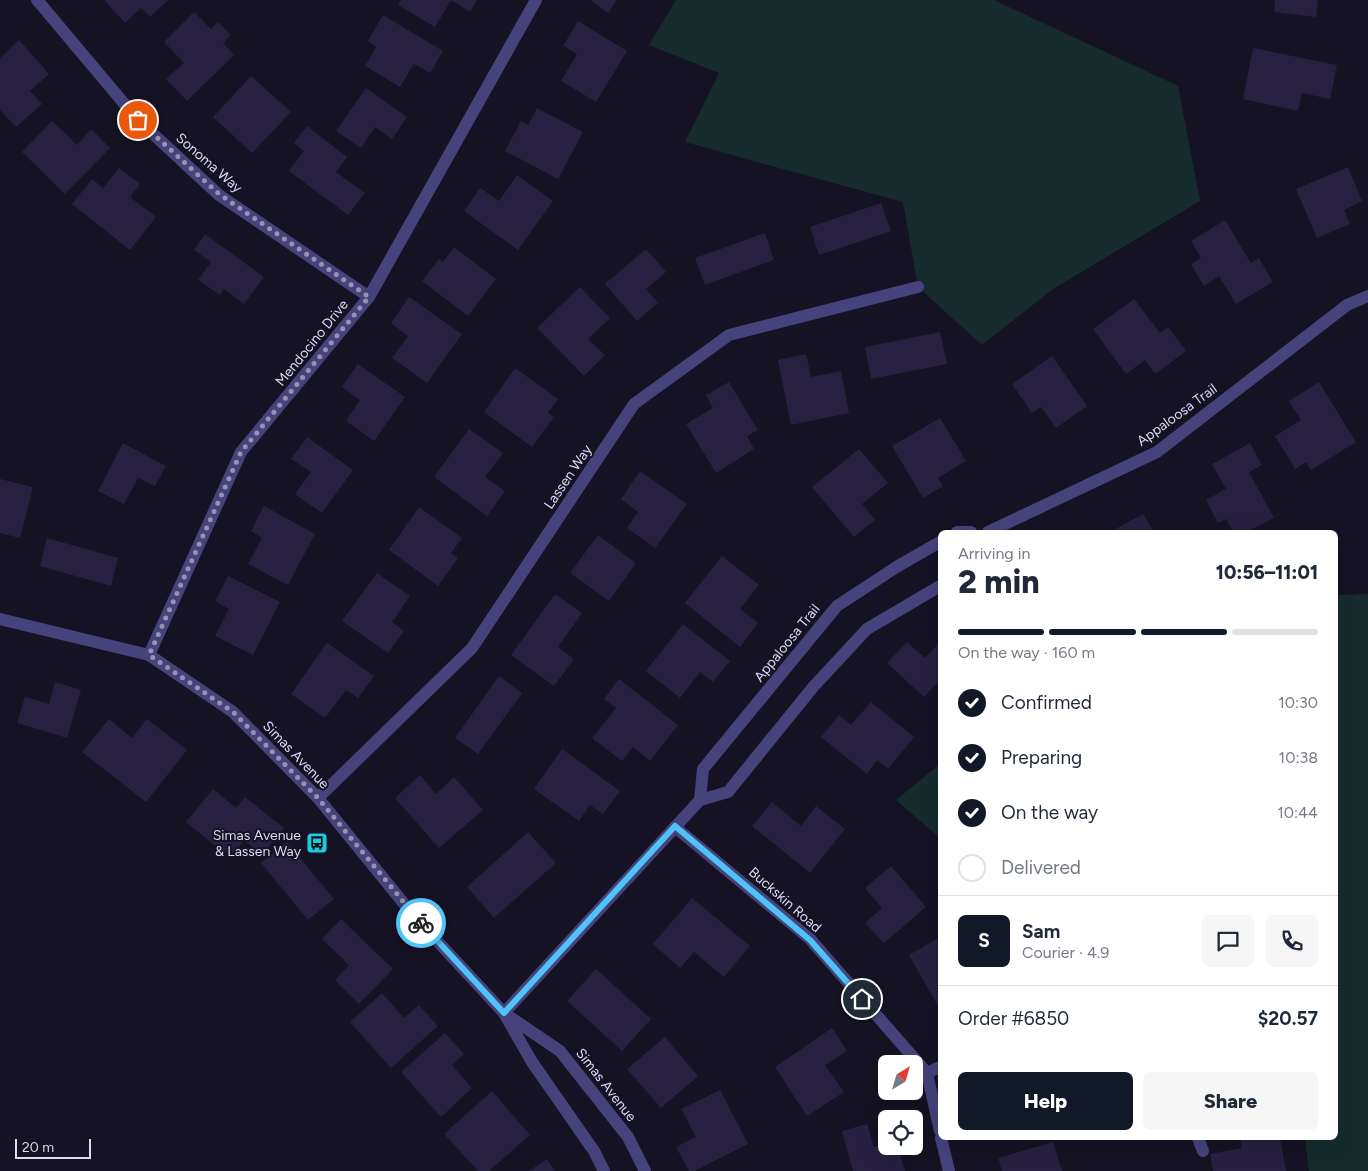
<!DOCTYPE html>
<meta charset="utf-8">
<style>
body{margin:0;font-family:Figtree,sans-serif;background:#f6f6f7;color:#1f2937;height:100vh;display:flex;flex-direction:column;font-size:19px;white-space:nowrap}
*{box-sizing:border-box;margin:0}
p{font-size:16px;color:#747a83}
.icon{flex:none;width:28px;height:28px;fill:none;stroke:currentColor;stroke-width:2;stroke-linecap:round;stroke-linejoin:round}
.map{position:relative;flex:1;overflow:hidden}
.sheet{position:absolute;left:938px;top:530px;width:400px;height:610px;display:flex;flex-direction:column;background:#fff;border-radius:8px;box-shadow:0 5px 20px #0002}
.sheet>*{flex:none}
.needle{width:32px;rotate:37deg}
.tools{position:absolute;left:878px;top:1055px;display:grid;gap:10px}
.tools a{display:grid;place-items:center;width:45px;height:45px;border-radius:8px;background:#fff;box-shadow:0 5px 20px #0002;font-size:25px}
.scale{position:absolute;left:15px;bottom:12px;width:76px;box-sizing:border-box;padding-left:5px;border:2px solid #ddd9fa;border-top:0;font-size:14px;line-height:18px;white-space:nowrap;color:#ddd9fa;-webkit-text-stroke:4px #151223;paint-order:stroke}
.pin{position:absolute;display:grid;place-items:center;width:42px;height:42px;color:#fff;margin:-21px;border:2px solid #fff;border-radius:50%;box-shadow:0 1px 5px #0007}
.courier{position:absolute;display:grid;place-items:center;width:50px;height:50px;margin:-25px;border:4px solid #4fc3f7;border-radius:50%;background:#fff;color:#222;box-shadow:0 1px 6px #0007}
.overview em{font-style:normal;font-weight:800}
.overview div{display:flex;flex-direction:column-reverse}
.overview{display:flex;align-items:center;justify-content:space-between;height:85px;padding:0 20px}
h1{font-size:32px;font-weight:800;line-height:38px}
.bar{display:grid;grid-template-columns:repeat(4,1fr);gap:8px 5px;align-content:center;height:60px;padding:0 20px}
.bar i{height:6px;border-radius:4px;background:#e0e1e3}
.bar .active{background:#111827}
.bar p{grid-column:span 4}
.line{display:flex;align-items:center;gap:12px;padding:0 20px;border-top:1px solid #e0e1e3}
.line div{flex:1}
.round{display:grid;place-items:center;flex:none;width:52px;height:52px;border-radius:8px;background:#f6f6f7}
ol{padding:0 20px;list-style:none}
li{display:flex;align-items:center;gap:15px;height:55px}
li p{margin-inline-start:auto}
li .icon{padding:5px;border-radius:50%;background:#111827;color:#fff;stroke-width:4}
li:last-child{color:#747a83}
li i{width:28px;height:28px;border:2px solid #e0e1e3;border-radius:50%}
.action{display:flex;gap:10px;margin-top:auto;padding:10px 20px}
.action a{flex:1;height:58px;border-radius:8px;background:#111827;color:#fff;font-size:20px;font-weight:800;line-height:58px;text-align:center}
.action a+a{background:#f6f6f7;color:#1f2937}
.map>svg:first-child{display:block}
</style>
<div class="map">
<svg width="1368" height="1171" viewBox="0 0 1368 1171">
<rect width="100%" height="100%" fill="#151223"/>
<g fill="#162c2c">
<path d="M676,0h318l184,86 22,115 -147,88 -71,56 -64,-58 -15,-85 -218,-60 34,-69 -70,-28z"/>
<path d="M1368,594v577h-59l-4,-33h30v-543z"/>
<path d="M940,764v74l-44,-38z"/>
</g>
<g fill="#272041">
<path d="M104,0h64l-18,17 -9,-9 -16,15z"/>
<path d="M401,0h50l-16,27 -37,-22z"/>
<path d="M451,0h26l-7,12z"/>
<path d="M590,0h27l-9,13z"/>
<path d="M1275,0h43l-2,17 -42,-5z"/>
<path d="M194,12l17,17 7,-7 13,13 -8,8 11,12 -47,46 -21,-22 18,-16 -20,-21z"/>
<path d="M383,15l60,36 -13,22 -16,-9 -14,23 -35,-21 11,-19 -8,-6z"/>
<path d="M578,21l49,30 -31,51 -35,-21 16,-27 -14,-8z"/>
<path d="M19,40l30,34 -19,17 12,13 -26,23 -16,-17v-52z"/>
<path d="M1253,48l84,17 -7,34 -28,-6 -4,18 -55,-12z"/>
<path d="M251,76l40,36 -39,41 -39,-36z"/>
<path d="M366,88l41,29 -15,22 -17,-12 -14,21 -25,-17z"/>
<path d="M537,108l46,24 -25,47 -53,-28 16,-30 7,4z"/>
<path d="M52,121l25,24 14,-16 19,19 -45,46 -43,-42z"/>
<path d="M307,126l40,31 -11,15 29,21 -17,22 -59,-44 15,-20 -10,-8z"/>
<path d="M1348,167l14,34 -18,9 6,14 -33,14 -21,-49z"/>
<path d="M119,168l21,16 -10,13 26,20 -26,33 -58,-46 20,-25 11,9z"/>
<path d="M517,175l36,26 -35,49 -54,-39 16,-23 19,13z"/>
<path d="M881,203l10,28 -72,24 -9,-28z"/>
<path d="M1225,220l26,43 8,-5 14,24 -37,22 -17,-28 -15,10 -13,-22 10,-6 -10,-17z"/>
<path d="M765,233l9,27 -69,25 -10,-27z"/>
<path d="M205,234l59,43 -20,27 -20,-15 -4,6 -22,-15 13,-18 -17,-12z"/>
<path d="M454,247l42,32 -28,37 -46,-35 17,-22 4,3z"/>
<path d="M646,249l20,23 -20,17 12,14 -21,18 -32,-37z"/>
<path d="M580,287l30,31 -22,21 17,16 -21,21 -47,-48z"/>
<path d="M409,297l53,37 -35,49 -35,-25 16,-22 -17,-13z"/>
<path d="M1134,299l26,34 8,-6 18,24 -31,23 -10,-14 -19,14 -33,-45z"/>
<path d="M940,332l7,32 -76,15 -6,-32z"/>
<path d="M806,354l5,23 30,-6 8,42 -58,12 -13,-65z"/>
<path d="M1052,356l35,50 -31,22 -15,-21 -9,6 -20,-29z"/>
<path d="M358,364l47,33 -31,44 -28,-20 14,-21 -18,-13z"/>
<path d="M515,368l43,31 -10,14 6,4 -22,30 -48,-35z"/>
<path d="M729,382l29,48 -11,6 7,13 -38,24 -30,-49 27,-16 -7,-13z"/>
<path d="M1319,382l37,60 -45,28 -5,-8 -11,7 -20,-33 26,-16 -12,-19z"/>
<path d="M940,418l26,43 -28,17 5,8 -20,12 -31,-52z"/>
<path d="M469,429l34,24 -18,24 20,14 -18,25 -53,-39z"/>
<path d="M307,437l46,33 -31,43 -27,-19 16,-22 -20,-13z"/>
<path d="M123,443l43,23 -11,20 -17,-8 -14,26 -26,-13z"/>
<path d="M1250,443l12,22 -13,7 25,46 -28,14h-13l-7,-13 -8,4 -12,-23 20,-11 -14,-25z"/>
<path d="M859,449l29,34 -26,21 13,16 -21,17 -42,-50z"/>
<path d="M640,471l47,33 -32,44 -28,-20 11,-16 -17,-13z"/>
<path d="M0,479l33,8 -13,51 -20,-5z"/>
<path d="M264,506l51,28 -27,51 -40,-21 14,-26 -11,-7z"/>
<path d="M419,507l43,31 -11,15 7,5 -20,28 -49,-36z"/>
<path d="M1143,514l11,18h-44z"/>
<path d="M598,535l38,28 -27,38 -39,-28z"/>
<path d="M47,538l71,20 -7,28 -71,-20z"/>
<path d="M722,556l37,29 -19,24 18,14 -18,24 -55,-44z"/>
<path d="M377,573l33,23 -18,26 12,9 -16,22 -46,-32z"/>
<path d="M228,576l52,26 -27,53 -38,-19 14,-27 -14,-8z"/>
<path d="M555,594l27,19 -24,34 16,12 -20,27 -43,-31z"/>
<path d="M683,624l47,37 -17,21 -13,-10 -20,26 -34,-27z"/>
<path d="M907,642l18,16 15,-16v38l-16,17 -37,-34z"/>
<path d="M327,643l47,33 -16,22 -12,-8 -21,28 -34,-24z"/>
<path d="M499,676l23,17 -44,61 -23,-16z"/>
<path d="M619,679l59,46 -28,36 -17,-14 -11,14 -30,-23 24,-30 -12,-9z"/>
<path d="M55,682l26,8 -14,48 -50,-15 8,-26 24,7z"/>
<path d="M871,702l43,35 -26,32 -11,-9 -10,14 -46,-37 18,-22 12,10z"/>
<path d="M109,719l23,19 15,-19 40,31 -41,52 -64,-50z"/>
<path d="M562,749l58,42 -17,23 -13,-9 -11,16 -45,-32z"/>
<path d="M420,775l16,19 18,-17 29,33 -44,38 -44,-50z"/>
<path d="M213,789l23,19 9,-11 39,31 -22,27 -18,-15 -14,18 -44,-36z"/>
<path d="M772,802l29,24 15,-20 29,23 -35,44 -58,-47z"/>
<path d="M528,832l28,31 -62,55 -27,-31z"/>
<path d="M287,842l47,57 -26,21 -47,-57z"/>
<path d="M891,866l35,41 -42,36 -19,-20 17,-15 -17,-20z"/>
<path d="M692,898l58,48 -26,31 -30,-25 -14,16 -27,-24z"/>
<path d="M341,919l52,50 -34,35 -24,-24 14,-15 -27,-26z"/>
<path d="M940,937v65l-3,2 -28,-49z"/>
<path d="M596,969l55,50 -29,32 -55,-50z"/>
<path d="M382,993l22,25 15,-13 19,21 -47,42 -41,-46z"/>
<path d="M832,1028l15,23 -22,14 19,27 -37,24 -32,-49z"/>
<path d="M445,1033l19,21 -12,11 20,23 -31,29 -40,-45z"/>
<path d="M665,1037l33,39 -37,32 -34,-39z"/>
<path d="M720,1090l28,54 -53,27h-6l-13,-24 20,-10 -15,-28z"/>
<path d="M492,1091l38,44 -41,36h-11l-34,-37z"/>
<path d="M867,1124l7,23 12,-3v2h11l8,25h-52l-11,-40z"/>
<path d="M1240,1138h40l6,33h-73l-3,-17 32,-6z"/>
<path d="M1053,1142l9,29h-60l-4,-13z"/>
<path d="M547,1159l8,12h-26z"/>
</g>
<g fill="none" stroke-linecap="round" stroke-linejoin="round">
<g stroke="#46437c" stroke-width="12">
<path d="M37,0l101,120 81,75 150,102"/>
<path d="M957,532h14"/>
<path d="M988,532l169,-80 190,-147 21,-9"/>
<path d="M0,619l149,36 84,57 85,86 96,118 90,97 56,38 68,86 17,34"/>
<path d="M149,655l92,-203 128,-155 167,-297"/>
<path d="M318,798l154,-150 162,-244 95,-69 189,-48"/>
<path d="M700,800l3,-31 134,-163 61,-40 42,-24"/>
<path d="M675,827l135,112 117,134 13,58"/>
<path d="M504,1013l196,-213 28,-8 86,-106 53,-57 73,-43"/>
<path d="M505,1015l27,47 62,89 10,20"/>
<path d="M927,1073l13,-6"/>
<path d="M941,1138l8,33"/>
<path d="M1198,1138l5,13"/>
</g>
</g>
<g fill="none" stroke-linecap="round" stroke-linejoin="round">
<path stroke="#9793af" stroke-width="5" stroke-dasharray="0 9" d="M138,120l81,74 150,103 -128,155 -92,203 84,57 85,86 103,125"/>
<path stroke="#4fc3f7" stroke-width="6" d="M421,923l83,90 171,-187 135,114 52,59"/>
</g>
<defs>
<g id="bus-square" transform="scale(1.125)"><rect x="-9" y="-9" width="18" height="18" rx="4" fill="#1fcae0" stroke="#151223"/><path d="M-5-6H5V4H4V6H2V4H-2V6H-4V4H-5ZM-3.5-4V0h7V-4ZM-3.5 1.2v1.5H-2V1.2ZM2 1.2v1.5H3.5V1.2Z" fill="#111"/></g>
</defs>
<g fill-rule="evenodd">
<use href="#bus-square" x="317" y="843"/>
</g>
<g text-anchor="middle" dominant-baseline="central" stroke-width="4" stroke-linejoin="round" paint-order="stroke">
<g font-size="14" fill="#ddd9fa" stroke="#151223">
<text transform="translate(209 163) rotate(41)">Sonoma Way</text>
<text transform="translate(312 343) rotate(-51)">Mendocino Drive</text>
<text transform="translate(1177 415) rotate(-36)">Appaloosa Trail</text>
<text transform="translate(568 477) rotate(-56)">Lassen Way</text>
<text transform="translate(787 643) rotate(-51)">Appaloosa Trail</text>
<text transform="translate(296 755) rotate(46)">Simas Avenue</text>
<text transform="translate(785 900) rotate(41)">Buckskin Road</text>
<text transform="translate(606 1085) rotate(52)">Simas Avenue</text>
</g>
<g font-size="14" fill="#ddd9fa" stroke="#151223" text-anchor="end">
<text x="301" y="835">Simas Avenue<tspan x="301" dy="16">&amp; Lassen Way</tspan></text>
</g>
</g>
</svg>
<div class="tools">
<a><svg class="needle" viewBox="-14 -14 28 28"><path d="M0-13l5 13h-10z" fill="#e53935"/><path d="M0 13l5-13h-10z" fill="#747a83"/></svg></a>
<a><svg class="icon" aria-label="locate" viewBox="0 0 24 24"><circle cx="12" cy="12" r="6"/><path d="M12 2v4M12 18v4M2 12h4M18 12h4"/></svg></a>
</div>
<div class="scale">20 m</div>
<div class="pin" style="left:138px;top:120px;background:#ea580c"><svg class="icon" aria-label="bag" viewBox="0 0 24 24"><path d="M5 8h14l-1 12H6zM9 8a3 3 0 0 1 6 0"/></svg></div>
<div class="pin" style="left:862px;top:999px;background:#1f2937"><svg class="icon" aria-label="home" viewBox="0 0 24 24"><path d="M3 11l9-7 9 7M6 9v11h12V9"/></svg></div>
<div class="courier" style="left:421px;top:923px"><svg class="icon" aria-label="bike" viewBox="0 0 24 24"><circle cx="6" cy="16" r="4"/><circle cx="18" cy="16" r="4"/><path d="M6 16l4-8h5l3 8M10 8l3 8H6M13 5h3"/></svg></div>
<section class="sheet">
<div class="overview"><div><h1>2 min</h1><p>Arriving in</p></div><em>10:56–11:01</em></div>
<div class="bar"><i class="active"></i><i class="active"></i><i class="active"></i><i></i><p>On the way · 160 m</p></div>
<ol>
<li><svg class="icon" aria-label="check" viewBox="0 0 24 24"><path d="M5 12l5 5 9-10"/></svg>Confirmed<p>10:30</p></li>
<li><svg class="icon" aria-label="check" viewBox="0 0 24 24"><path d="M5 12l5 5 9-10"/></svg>Preparing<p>10:38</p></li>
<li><svg class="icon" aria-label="check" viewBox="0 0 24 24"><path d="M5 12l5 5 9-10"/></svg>On the way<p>10:44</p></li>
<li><i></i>Delivered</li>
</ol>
<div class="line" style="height:90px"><b class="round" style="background:#111827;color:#fff">S</b><div><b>Sam</b><p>Courier · 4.9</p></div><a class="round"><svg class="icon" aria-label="chat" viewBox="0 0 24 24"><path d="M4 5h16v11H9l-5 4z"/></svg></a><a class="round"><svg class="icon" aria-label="phone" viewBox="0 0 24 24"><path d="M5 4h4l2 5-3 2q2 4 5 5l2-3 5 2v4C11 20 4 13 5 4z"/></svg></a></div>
<div class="line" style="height:65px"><div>Order #6850</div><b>$20.57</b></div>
<div class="action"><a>Help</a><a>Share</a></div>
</section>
</div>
